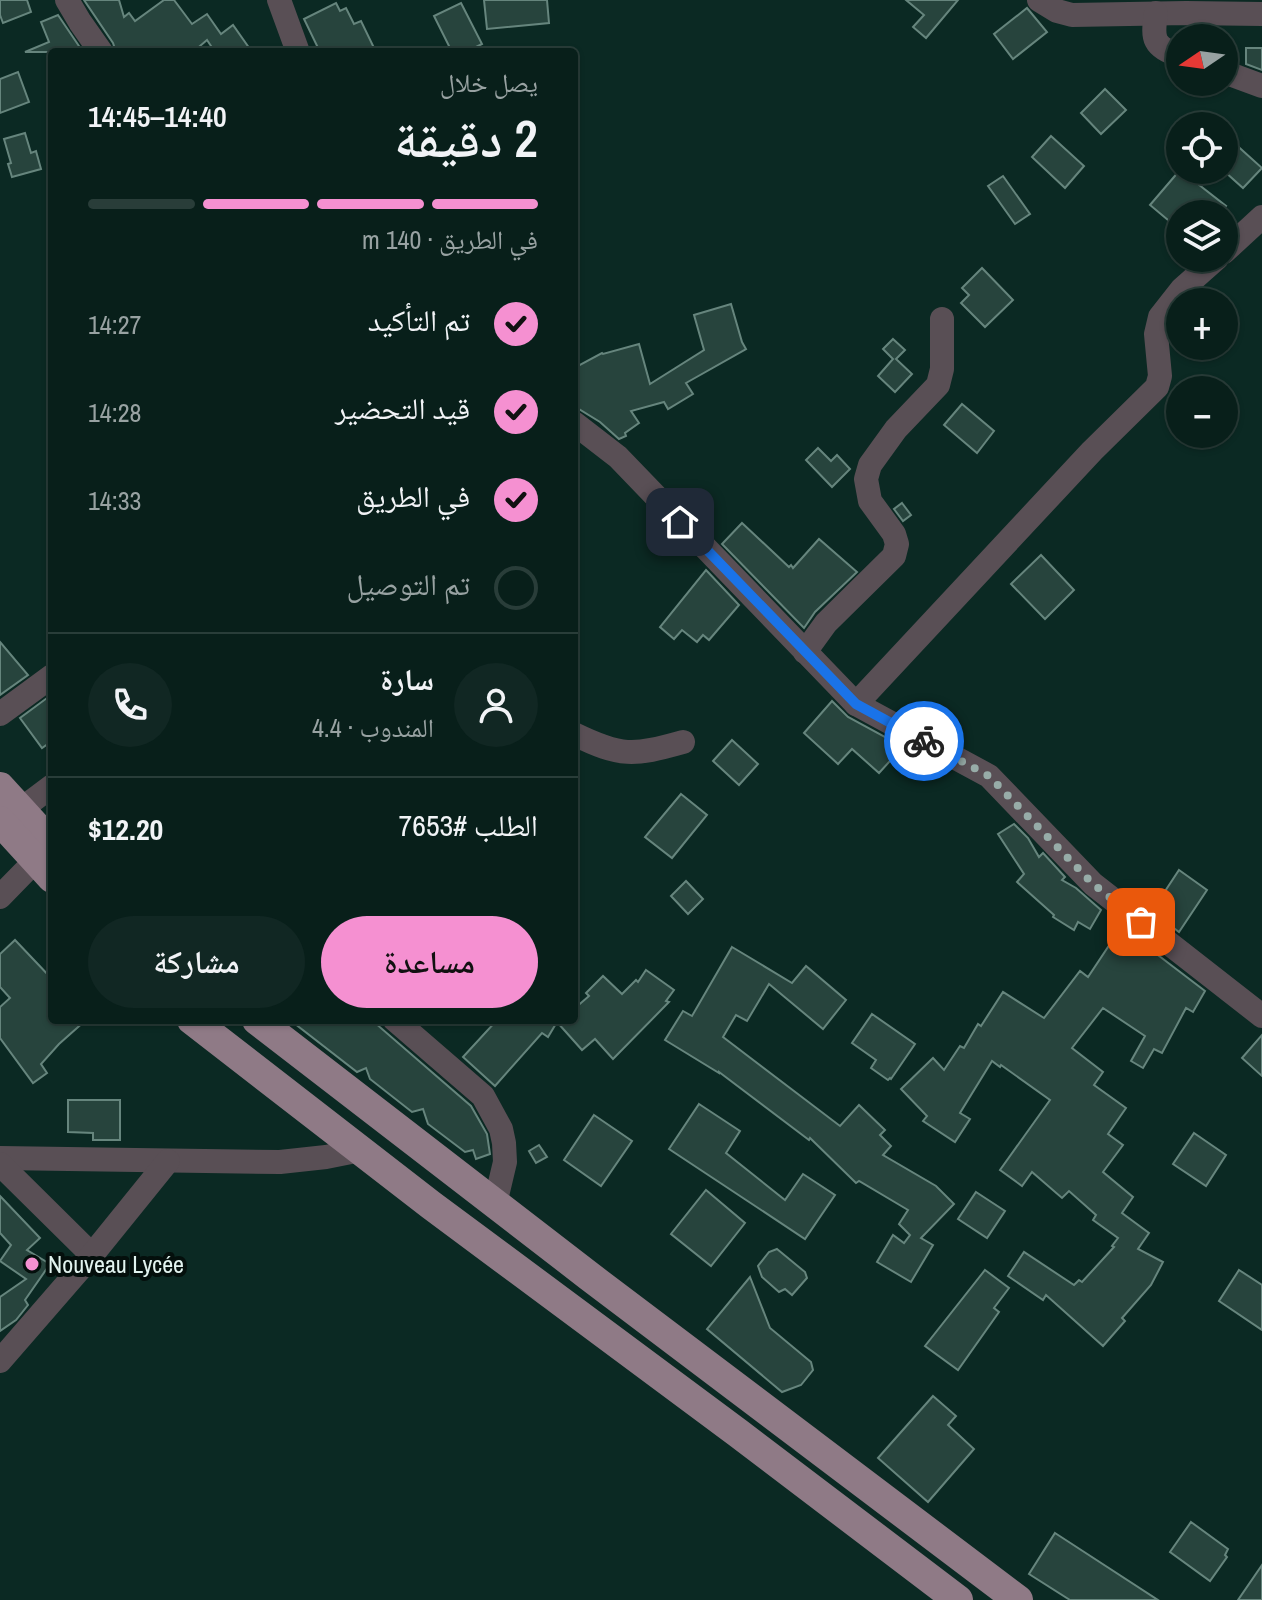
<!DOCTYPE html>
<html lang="ar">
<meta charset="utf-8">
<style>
body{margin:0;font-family:"Archivo Narrow","Noto Naskh Arabic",sans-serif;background:#112723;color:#f1f3f6;direction:rtl;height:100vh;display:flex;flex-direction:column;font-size:30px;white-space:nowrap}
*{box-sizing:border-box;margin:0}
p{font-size:26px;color:#98a2a2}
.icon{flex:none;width:44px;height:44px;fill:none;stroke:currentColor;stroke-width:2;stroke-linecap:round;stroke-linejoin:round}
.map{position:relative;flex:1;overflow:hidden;direction:ltr}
.sheet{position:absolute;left:48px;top:48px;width:530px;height:976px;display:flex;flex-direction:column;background:#081f1a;border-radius:8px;box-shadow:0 2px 6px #0004,0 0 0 2px #293d39;direction:rtl}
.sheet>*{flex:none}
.needle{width:52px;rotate:257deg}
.fabs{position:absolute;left:1166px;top:24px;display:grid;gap:16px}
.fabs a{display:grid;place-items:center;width:72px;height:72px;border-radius:50%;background:#081f1a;box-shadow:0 2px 6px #0004,0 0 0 2px #293d39;font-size:40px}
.pin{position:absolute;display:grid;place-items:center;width:68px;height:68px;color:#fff;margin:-34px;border-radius:16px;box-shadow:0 4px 12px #0006}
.courier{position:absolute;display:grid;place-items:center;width:80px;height:80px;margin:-40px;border:6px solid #1a73e8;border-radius:50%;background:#fff;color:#222;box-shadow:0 2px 10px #0007}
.overview em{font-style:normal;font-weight:600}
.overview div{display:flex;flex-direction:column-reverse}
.overview{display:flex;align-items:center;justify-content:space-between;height:136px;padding:0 40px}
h1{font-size:52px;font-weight:600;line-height:60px}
.bar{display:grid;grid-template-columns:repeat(4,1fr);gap:12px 8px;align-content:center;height:96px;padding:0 40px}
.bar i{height:10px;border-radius:6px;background:#293d39}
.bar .active{background:#f590d1}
.bar p{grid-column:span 4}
.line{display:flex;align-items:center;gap:20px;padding:0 40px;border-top:2px solid #293d39}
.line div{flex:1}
.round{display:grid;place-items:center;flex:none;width:84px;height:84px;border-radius:42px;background:#112723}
ol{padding:0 40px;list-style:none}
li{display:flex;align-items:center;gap:24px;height:88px}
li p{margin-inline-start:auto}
li .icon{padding:8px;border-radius:50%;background:#f590d1;color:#111;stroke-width:4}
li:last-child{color:#98a2a2}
li i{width:44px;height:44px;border:4px solid #293d39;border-radius:50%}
.button{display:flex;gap:16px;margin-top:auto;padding:16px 40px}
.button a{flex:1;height:92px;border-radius:48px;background:#f590d1;color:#111;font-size:32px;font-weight:600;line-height:92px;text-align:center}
.button a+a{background:#112723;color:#f1f3f6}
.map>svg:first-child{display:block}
</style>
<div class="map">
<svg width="1262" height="1600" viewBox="0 0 1262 1600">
<rect width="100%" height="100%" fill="#0b2923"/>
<g fill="#27443d" stroke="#66857d" stroke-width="2">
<path d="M0,0h27l4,12 -28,11 -3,-8z"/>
<path d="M84,0h35l5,17 5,-4 6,8 29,-21h10l18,24 15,-10 14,20 12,-9 19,27h-37l-8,-12 -14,12h-77l-3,-9z"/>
<path d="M484,0h63l2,23 -62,6z"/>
<path d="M906,0h52l-32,38 -13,-11 11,-12z"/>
<path d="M336,3l4,8 6,-3 8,16 7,-3 15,31h-56l-16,-33z"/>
<path d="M461,3l21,41 -16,8h-14l-18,-36z"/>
<path d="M1027,8l20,24 -34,27 -19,-25z"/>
<path d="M58,15l25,37h-58l24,-10 -8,-20z"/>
<path d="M1246,48h16v22l-16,-6z"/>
<path d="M18,72l11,30 -29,11v-34z"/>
<path d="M1105,89l21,21 -25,24 -20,-21z"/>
<path d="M25,133l6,20 5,-2 5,18 -29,8 -4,-13 3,-1 -7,-24z"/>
<path d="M1051,136l33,30 -19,22 -33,-31z"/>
<path d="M1224,140l6,5 3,-3 29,26 -19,20 -19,-17z"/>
<path d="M1180,170l46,36 -7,8h-39v16l-30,-25z"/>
<path d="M1003,176l27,38 -15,10 -27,-38z"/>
<path d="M982,268l31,32 -28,27 -24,-24 8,-8 -7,-7z"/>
<path d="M731,304l11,38 4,7 -60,34 7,11 -25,15 -4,-7 -33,9 8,12 -14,10 1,3 -7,3 -19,-17 -21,-13 -5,-10v-31l28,-15 1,1 36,-10 11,40 54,-34 -10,-35z"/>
<path d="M893,339l12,11 -9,9 16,15 -17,18 -17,-16 15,-17 -10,-10z"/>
<path d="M962,404l32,27 -17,22 -33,-28z"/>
<path d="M818,448l13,13 6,-6 13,14 -18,18 -26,-27z"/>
<path d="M902,503l9,12 -8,6 -9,-12z"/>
<path d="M742,523l47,44 2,-2 2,3 26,-29 38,33 -42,40 -11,16 -82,-84z"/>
<path d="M1041,555l33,35 -29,29 -34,-35z"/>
<path d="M706,570l33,35 -30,35 -6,-5 -6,7 -15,-12 -8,9 -14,-12z"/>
<path d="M0,642l28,33 -28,20z"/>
<path d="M47,698l5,6v37l-10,7 -22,-30z"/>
<path d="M832,701l16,16 39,21 13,12 -21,23 -27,-24 -14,15 -34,-31z"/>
<path d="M732,740l26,24 -19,21 -26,-24z"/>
<path d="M681,794l26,21 -35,43 -27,-21z"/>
<path d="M1014,824l14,14 11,19 4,-4 22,24 -3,3 14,8 25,22 -11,19 -12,-7 -4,8 -21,-13 1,-2 -37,-33 7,-8 -26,-40z"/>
<path d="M1179,870l28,20 -28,42 -27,-21z"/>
<path d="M686,881l17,18 -15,15 -17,-18z"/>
<path d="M1122,926l28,22v1l55,42 -12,21 -7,-4 -24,45 -8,-4 -11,19 -12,-7 14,-25 -42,-28 -31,40 31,24 -9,13 32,23 -18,26 15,11 -20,27 30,25 -11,16 27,20 -11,16 25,13 -12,23 -29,33 3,3 -22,25 -57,-51 -3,5 -35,-24 16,-24 50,33 5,-5 3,2 32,-35 -2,-1 6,-8 -25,-18 3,-5 -27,-24 -7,7 -30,-26 -10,14 -22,-16 50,-70 -49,-35 -1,2 -8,-6 -32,52 10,6 -15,23 -32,-21 4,-5 -26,-27 32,-31 11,12 16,-24 4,2 14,-24 3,2 22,-34 41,26 36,-47 8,6z"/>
<path d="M15,940l37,39v41h34l-27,24 -18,20 6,9 -14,10 -33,-45v-31l10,-9 -10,-11v-33z"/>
<path d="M732,947l60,36 14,-17 40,34 -23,29 -54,-45 -22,37 -11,-6 -13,22 117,89 19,-21 26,25 -5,5 11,11 -8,9 53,31 18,18 -33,34 12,7 -22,37 -34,-20 16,-27 11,8 6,-8 -11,-11 9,-14 -49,-29 -3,2 -46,-45 -1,2 -90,-68v1l-54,-33 18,-29 9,5z"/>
<path d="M646,970l28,20 -8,11 3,1 -56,57 -18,-20 -13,11 -25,-28 -9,15 -6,-4 -47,53 -32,-29 34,-37h77v-11l15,-13 -3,-3 17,-17 19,18 14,-14 2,2z"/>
<path d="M872,1014l43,30 -24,35 -1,-1 -2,2 -17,-12 5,-8 -24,-17z"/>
<path d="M290,1020h76l1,4 7,-2 97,84 16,28 3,20 -14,5 -3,-9 -8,2 -37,-28 -5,-15 -11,3 -42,-33 -4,-11 -9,4z"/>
<path d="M1262,1035v41l-20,-18z"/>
<path d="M68,1100h52v40h-27v-7l-25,-1z"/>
<path d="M699,1104l41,27 -14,22 59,47 18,-26 32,21 -30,44 -136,-90z"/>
<path d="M594,1115l38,26 -31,45 -37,-26z"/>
<path d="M1194,1133l32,22 -20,31 -33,-22z"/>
<path d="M539,1145l8,12 -11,6 -7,-12z"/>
<path d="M706,1190l39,33 -34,43 -40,-32z"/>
<path d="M976,1192l29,19 -18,27 -29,-19z"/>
<path d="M0,1196l40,42 -13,12 23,14 -25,36 3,5 -12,15 -16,11v-34l26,-18 -26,-18 11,-16 -11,-12z"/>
<path d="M777,1249l28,23 2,6 -15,17 -7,-6 -6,3 -17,-15 -4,-11 11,-14z"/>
<path d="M985,1270l24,18 -15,20 5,4 -41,58 -33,-24z"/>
<path d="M1239,1270l23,15v45l-43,-29z"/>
<path d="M750,1277l20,51 41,34 2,8 -12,15 -19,7 -75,-63z"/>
<path d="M933,1396l23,20 -8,9 26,24 -46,53 -50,-44z"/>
<path d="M1191,1522l37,27 -3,6 2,2 -17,24 -40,-29z"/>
<path d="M1055,1533l103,67h-88l-41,-26z"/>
<path d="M1262,1565v35h-24z"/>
</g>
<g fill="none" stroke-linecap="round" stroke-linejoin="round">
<g stroke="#594f55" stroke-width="24">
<path d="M67,0l13,22 21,30"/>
<path d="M279,0l19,52"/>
<path d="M1039,0l18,11 15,4 114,-2 76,1"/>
<path d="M1156,13c-4,27 -3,33 24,43"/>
<path d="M1224,72l38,14"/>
<path d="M1224,252l38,-35"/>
<path d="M574,423l44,34 238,247 133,72 104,108 169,132"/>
<path d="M805,652l21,-29 68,-67 3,-12 -3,-10 -24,-33 -4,-22 4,-14 26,-36 42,-44 4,-16v-50"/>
<path d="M856,704l236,-253 65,-64 3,-11 -4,-42 4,-17 22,-28 35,-31"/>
<path d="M0,714l52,-38"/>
<path d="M574,734c47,23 59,22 109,8"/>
<path d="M20,810l32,-24"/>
<path d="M0,897l36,-37"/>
<path d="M395,1020l88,76 18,33 3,14 1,19 -10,42"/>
<path d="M0,1158l280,4 46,-5 35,-7"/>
<path d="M0,1164l92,91"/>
<path d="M0,1361l92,-106 76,-94"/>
</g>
<g stroke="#8f7a86" stroke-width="30">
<path d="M0,787l52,57"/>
<path d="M0,821l52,57"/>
<path d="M192,1020l239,185 307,228 220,167"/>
<path d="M257,1020l332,256 429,324"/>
</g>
</g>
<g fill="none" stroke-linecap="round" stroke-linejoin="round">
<path stroke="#97aca8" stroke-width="8" stroke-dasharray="0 14.4" d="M924,741l65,35 104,108 48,38"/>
<path stroke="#1a73e8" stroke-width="10" d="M680,522l176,182 68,37"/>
</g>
<circle fill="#f590d1" stroke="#040f0c" stroke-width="3" cx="32" cy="1264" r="8"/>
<g text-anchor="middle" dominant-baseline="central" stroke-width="8" stroke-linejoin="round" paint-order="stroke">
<g font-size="24" fill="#e2f3ef" stroke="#040f0c" text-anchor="start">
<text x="48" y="1264">Nouveau Lycée</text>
</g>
</g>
</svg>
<div class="fabs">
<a><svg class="needle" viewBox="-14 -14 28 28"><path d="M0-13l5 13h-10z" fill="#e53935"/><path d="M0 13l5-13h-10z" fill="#98a2a2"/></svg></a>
<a><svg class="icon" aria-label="locate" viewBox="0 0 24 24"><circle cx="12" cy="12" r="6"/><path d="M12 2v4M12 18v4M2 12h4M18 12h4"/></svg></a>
<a><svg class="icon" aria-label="layers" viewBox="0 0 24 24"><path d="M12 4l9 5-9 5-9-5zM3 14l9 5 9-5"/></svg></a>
<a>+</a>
<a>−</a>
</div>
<div class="pin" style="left:1141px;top:922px;background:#ea580c"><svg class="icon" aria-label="bag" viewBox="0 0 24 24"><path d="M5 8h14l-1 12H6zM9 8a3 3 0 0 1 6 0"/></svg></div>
<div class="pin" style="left:680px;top:522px;background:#1f2937"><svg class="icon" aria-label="home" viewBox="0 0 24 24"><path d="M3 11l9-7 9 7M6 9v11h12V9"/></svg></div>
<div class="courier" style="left:924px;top:741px"><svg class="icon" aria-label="bike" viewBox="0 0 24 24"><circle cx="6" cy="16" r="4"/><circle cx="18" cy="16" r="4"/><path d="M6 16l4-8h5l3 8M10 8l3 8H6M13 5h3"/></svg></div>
<section class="sheet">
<div class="overview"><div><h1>2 دقيقة</h1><p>يصل خلال</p></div><em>14:40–14:45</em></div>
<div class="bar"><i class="active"></i><i class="active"></i><i class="active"></i><i></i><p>في الطريق · 140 m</p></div>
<ol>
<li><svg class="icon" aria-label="check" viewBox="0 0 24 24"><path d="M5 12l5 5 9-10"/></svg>تم التأكيد<p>14:27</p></li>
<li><svg class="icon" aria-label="check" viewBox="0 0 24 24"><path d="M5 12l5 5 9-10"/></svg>قيد التحضير<p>14:28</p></li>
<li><svg class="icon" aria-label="check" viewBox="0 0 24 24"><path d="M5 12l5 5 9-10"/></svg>في الطريق<p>14:33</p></li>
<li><i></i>تم التوصيل</li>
</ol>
<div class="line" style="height:144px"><a class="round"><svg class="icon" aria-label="person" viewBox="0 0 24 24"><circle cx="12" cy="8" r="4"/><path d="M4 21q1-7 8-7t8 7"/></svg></a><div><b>سارة</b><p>المندوب · 4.4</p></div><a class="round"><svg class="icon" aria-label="phone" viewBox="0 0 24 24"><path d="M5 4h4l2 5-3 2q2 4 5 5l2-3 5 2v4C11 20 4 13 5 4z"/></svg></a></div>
<div class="line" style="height:104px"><div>الطلب #7653</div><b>$12.20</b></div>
<div class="button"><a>مساعدة</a><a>مشاركة</a></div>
</section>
</div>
